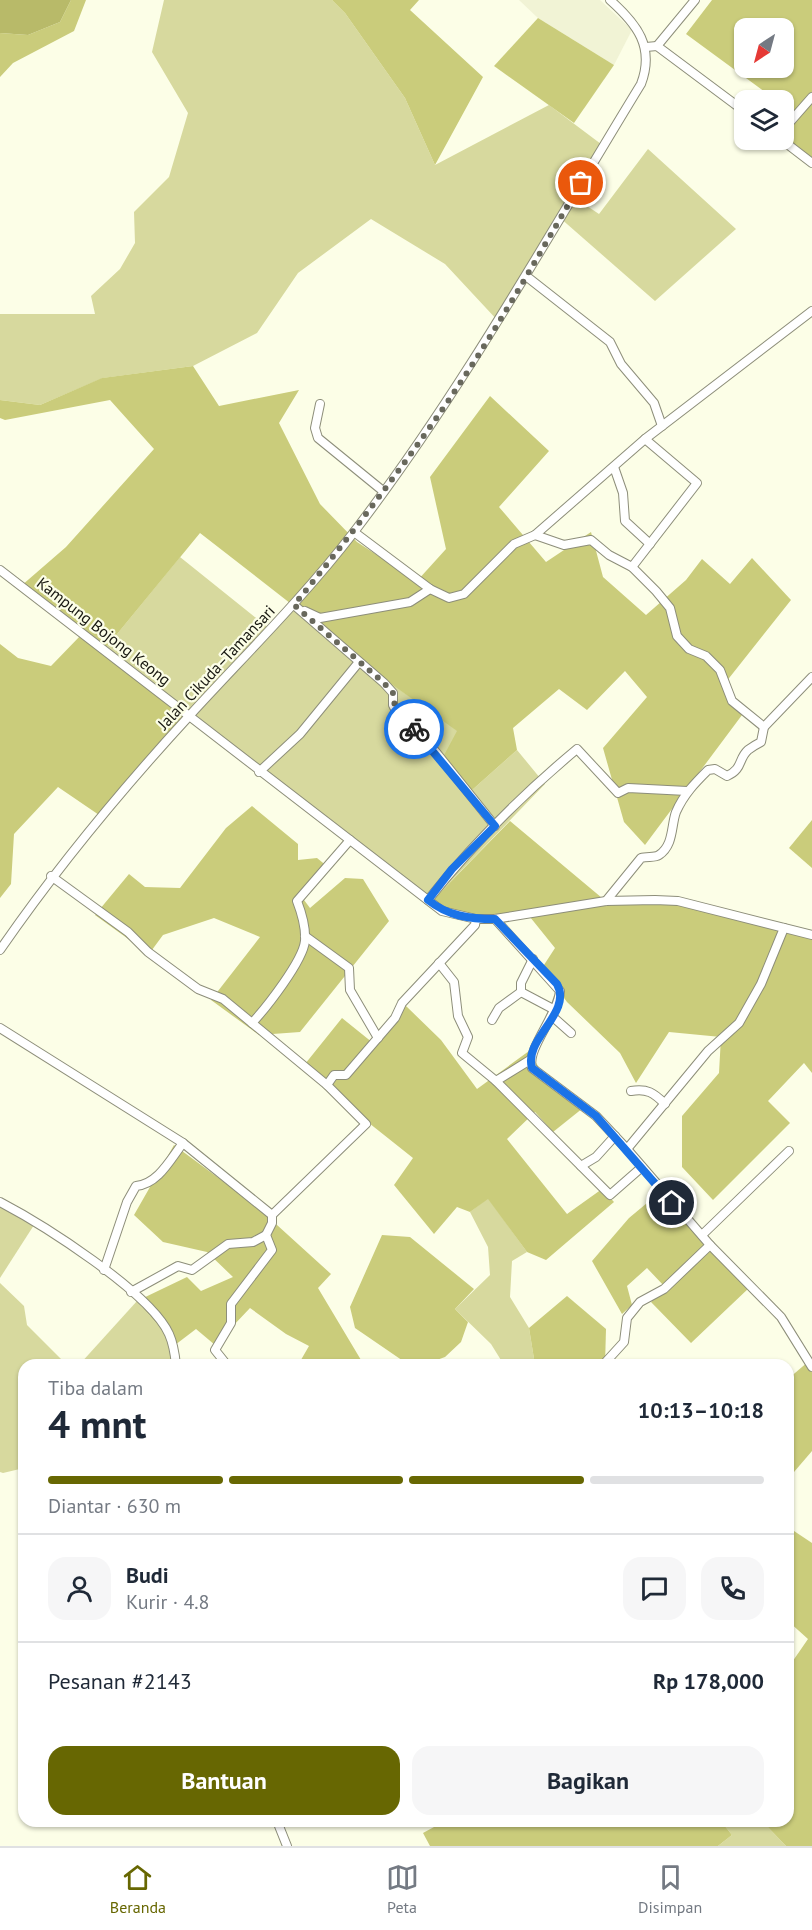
<!DOCTYPE html>
<html lang="id">
<meta charset="utf-8">
<style>
body{margin:0;font-family:"PT Sans",sans-serif;background:#f6f6f7;color:#1f2937;height:100vh;display:flex;flex-direction:column;font-size:22px;white-space:nowrap}
*{box-sizing:border-box;margin:0}
p{font-size:20px;color:#747a83}
.icon{flex:none;width:33px;height:33px;fill:none;stroke:currentColor;stroke-width:2;stroke-linecap:round;stroke-linejoin:round}
.map{position:relative;flex:1;overflow:hidden}
.sheet{position:absolute;left:18px;top:1359px;width:776px;height:468px;display:flex;flex-direction:column;background:#fff;border-radius:18px;box-shadow:0 2px 4px #0004}
.sheet>*{flex:none}
.needle{width:39px;rotate:216deg}
.fabs{position:absolute;left:734px;top:18px;display:grid;gap:12px}
.fabs a{display:grid;place-items:center;width:60px;height:60px;border-radius:12px;background:#fff;box-shadow:0 2px 4px #0004;font-size:30px}
.pin{position:absolute;display:grid;place-items:center;width:51px;height:51px;color:#fff;margin:-26px;border:3px solid #fff;border-radius:50%;box-shadow:0 2px 6px #0007}
.courier{position:absolute;display:grid;place-items:center;width:60px;height:60px;margin:-30px;border:4px solid #1a73e8;border-radius:50%;background:#fff;color:#222;box-shadow:0 2px 8px #0007}
.summary em{font-style:normal;font-weight:600}
.summary div{display:flex;flex-direction:column-reverse}
.summary{display:flex;align-items:center;justify-content:space-between;height:102px;padding:0 30px}
h1{font-size:39px;font-weight:600;line-height:45px}
.bar{display:grid;grid-template-columns:repeat(4,1fr);gap:9px 6px;align-content:center;height:72px;padding:0 30px}
.bar i{height:8px;border-radius:4px;background:#e0e1e3}
.bar .active{background:#676702}
.bar p{grid-column:span 4}
.line{display:flex;align-items:center;gap:15px;padding:0 30px;border-top:2px solid #e0e1e3}
.line div{flex:1}
.round{display:grid;place-items:center;flex:none;width:63px;height:63px;border-radius:18px;background:#f6f6f7}
.action{display:flex;gap:12px;margin-top:auto;padding:12px 30px}
.action a{flex:1;height:69px;border-radius:18px;background:#676702;color:#fff;font-size:24px;font-weight:600;line-height:69px;text-align:center}
.action a+a{background:#f6f6f7;color:#1f2937}
.menu{display:flex;justify-content:space-around;align-items:center;height:84px;border-top:2px solid #e0e1e3;background:#fff;font-size:16px;color:#747a83}
.menu a{display:grid;justify-items:center;gap:3px}
.menu .active{color:#676702}
.map>svg:first-child{display:block}
</style>
<div class="map">
<svg width="812" height="1846" viewBox="0 0 812 1846">
<rect width="100%" height="100%" fill="#fcfee7"/>
<path fill="#f1f3d5" d="M519,0h81l32,30 -18,35 -76,-47z"/>
<g fill="#d7d99e">
<path d="M164,0h168l13,13 60,85 30,67 114,-60 52,39 -29,52 27,18 49,-65 88,80 -81,72 -96,-84 -60,105 -54,-58 -74,-45 -73,54 -41,60 -64,33 -90,12 -63,27 -40,-5v-86h95l-4,-18 29,-27 15,-26 -1,-31 35,-35 19,-64 -36,-61z"/>
<path d="M180,557l91,73 24,-23 43,39 120,85 13,60 46,-41 28,34 -115,119 -326,-253z"/>
<path d="M488,1198l39,54 -15,9 -2,36 19,31 6,37h-31l-13,-21 -36,-35 35,-34 -2,-28 -18,-35z"/>
<path d="M0,1204l34,21 -34,53z"/>
<path d="M0,1283l24,23 3,19 40,40h-43v103l-21,5 -3,-1z"/>
<path d="M137,1301l38,44 1,20h-97z"/>
<path d="M721,1821h41l24,25h-68l14,-11z"/>
</g>
<g fill="#cacc7b" fill-rule="evenodd">
<path d="M71,0h15l-12,31 -61,32 -13,14v-44l28,2 32,-13z"/>
<path d="M332,0h87l-9,10 73,67 -48,88 -30,-67 -60,-85z"/>
<path d="M712,0h100v158l-29,-18v-40h-7l-90,-66zM744,28h39v40h-39z"/>
<path d="M538,18l76,47 -40,58 -80,-57z"/>
<path d="M193,366l26,40 80,-16 -20,33 41,81 37,38 60,39 29,-32 -16,-72 60,-81 59,55 -50,56 47,55 45,-30 12,45 43,38 40,-35 16,-21 28,25 22,-26 39,42 -69,87 20,28 -97,130 -21,-23 -21,-74 44,-51 -22,-26 -38,39 -28,-21 -46,39 4,22 -46,41 -29,-32 15,-28 -119,-85 -43,-39 -95,-74 -96,117 87,67 -89,100 -44,-30 -44,47 -3,50 -11,14v-254l18,14 33,8 31,-32 -61,-48 45,-39 88,-98 -44,-49 -105,20 -5,-2v-18l40,5 62,-27z"/>
<path d="M252,806l46,38v16l19,-2 11,9 -24,33 6,8 35,-30 18,1 26,42 -89,111 -41,3 -48,-35 49,-63 -46,-19 -51,17 -14,19 -54,-39 34,-41 16,13 35,1 46,-60z"/>
<path d="M812,820v48l-23,-20z"/>
<path d="M510,821l98,82 74,-1 130,32v139l-8,-10 -36,38 22,22 -77,77 -31,-33v-51l37,-43 2,-36 -52,-5 -33,51 -16,-30 -53,-51 -25,-34 13,-20 -25,-31 -39,7 -50,-12 -11,-9z"/>
<path d="M405,1005l36,35 36,49 52,-38 21,35 33,22 -30,24 -18,-20 -28,27 60,75 35,-25 12,13 -68,58 -19,-8 -39,-53 -18,13 -13,-5 -23,27 -40,-49 19,-27 -112,-89 41,-51 31,25z"/>
<path d="M174,1145l81,60 76,69 -13,14 46,77h-66l11,-19 -23,-12 -36,-26 -35,37 -19,-16 -21,16 -38,-44 50,-24 14,14 32,-14 -26,-25 -44,-10 -29,-27z"/>
<path d="M659,1193l91,94 -59,56 -40,-41 14,-15 -18,-19 -20,18 5,19 -10,9 -30,-53 37,-43z"/>
<path d="M382,1235l28,2 64,52 -19,20 13,13 -7,20 -16,15 -22,8h-14l-54,-37 -5,-21z"/>
<path d="M567,1296l39,33 -1,36h-70l-6,-37z"/>
<path d="M809,1361l3,5v85l-24,28v-100z"/>
<path d="M788,1527l24,16v303h-26l-24,-25h26v-153l20,-29 -20,-18z"/>
<path d="M445,1821h276l11,14 -14,11h-288l-7,-13z"/>
</g>
<path fill="#b8ba69" d="M0,0h71l-11,22 -32,13 -28,-2z"/>
<g fill="none" stroke-linecap="round" stroke-linejoin="round">
<g stroke="#8d8e7a" stroke-width="10">
<g id="minor">
<path d="M657,46l38,-46"/>
<path d="M646,47l11,-1 87,65"/>
<path d="M783,130l29,-33"/>
<path d="M782,140l30,23"/>
<path d="M526,276l84,66 11,22 33,39 8,23"/>
<path d="M320,404l-5,24 3,10 65,53"/>
<path d="M614,467l9,26 2,28 25,23"/>
<path d="M354,532l76,57 19,9 15,-4 50,-50 21,-9 110,-96 167,-128"/>
<path d="M535,535l29,10 27,-5 18,15 23,12 24,24 14,17 7,28 12,13 17,7 14,14 12,31 32,26"/>
<path d="M632,567l65,-84 -52,-44"/>
<path d="M0,570l442,341 34,8h19l111,-18 49,-1 23,1 134,34"/>
<path d="M294,605l90,78 9,10v12l3,6 39,40 60,75"/>
<path d="M305,611l15,7 90,-16 20,-13"/>
<path d="M259,772l41,-38 59,-72"/>
<path d="M51,876l77,56 20,20 50,37 25,10 104,86 39,39 -94,91v8l-6,12 6,15 -41,54v19l-16,27 12,15"/>
<path d="M428,900c44,-55 95,-106 149,-151l41,44 10,-5 59,3"/>
<path d="M606,901l35,-43c6,-2 14,0 18,-3 15,-10 12,-30 17,-43 8,-18 19,-29 32,-42l7,-1 12,7c16,-7 11,-17 21,-26 4,-3 9,-6 13,-8l3,-15 48,-50"/>
<path d="M495,919l65,72c-2,24 -34,58 -28,77l64,48 31,33 83,96 71,72 31,50"/>
<path d="M305,936l44,32 1,22 28,48"/>
<path d="M0,950c58,-84 122,-161 191,-236 55,-60 113,-117 163,-182 108,-141 194,-296 287,-448 14,-37 -4,-60 -31,-84"/>
<path d="M439,963l15,19 4,34 10,21 -6,16 34,28 34,-21"/>
<path d="M521,992l34,18"/>
<path d="M553,1017l18,16"/>
<path d="M492,1020l7,-12 22,-16v-9l12,-24"/>
<path d="M252,1023c14,-15 51,-62 53,-82 1,-14 -3,-27 -8,-40l53,-61"/>
<path d="M0,1028l183,115 89,72"/>
<path d="M496,1081l114,114 32,-28"/>
<path d="M327,1085l7,-10h12l49,-57 7,-15 73,-78 1,-6"/>
<path d="M631,1091c16,-3 23,2 34,13"/>
<path d="M627,1149l81,-98 31,-28 22,-39 23,-56"/>
<path d="M581,1166l15,-9 19,-21"/>
<path d="M0,1202c42,22 150,90 169,132 4,9 6,21 7,31"/>
<path d="M702,1235l87,-84"/>
<path d="M104,1270l23,-68 9,-16c22,-2 34,-26 47,-43"/>
<path d="M131,1292l47,-26 14,4 36,-26 25,-2 13,-7"/>
<path d="M603,1365l21,-23 3,-24 13,-16 24,-13 46,-44"/>
<path d="M277,1821l10,25"/>
</g>
</g>
<use href="#minor" stroke="#fff" stroke-width="8"/>
</g>
<g fill="none" stroke-linecap="round" stroke-linejoin="round">
<path stroke="#68685c" stroke-width="6" stroke-dasharray="0 10.8" d="M414,729c-11,-12 -21,-18 -21,-36l-9,-10 -90,-78c49,-60 96,-121 141,-185 53,-75 99,-157 146,-237"/>
<path stroke="#1a73e8" stroke-width="8" d="M414,729l81,97 -43,43 -24,31c20,16 41,19 67,19l62,65c16,29 -34,55 -25,84l64,48 76,87"/>
</g>
<g text-anchor="middle" dominant-baseline="central" stroke-width="4.5" stroke-linejoin="round" paint-order="stroke">
<g font-size="16" fill="#181811" stroke="#fcfee7">
<text transform="translate(104 631) rotate(38)">Kampung Bojong Keong</text>
<text transform="translate(216 667) rotate(-47)">Jalan Cikuda–Tamansari</text>
</g>
</g>
</svg>
<div class="fabs">
<a><svg class="needle" viewBox="-14 -14 28 28"><path d="M0-13l5 13h-10z" fill="#e53935"/><path d="M0 13l5-13h-10z" fill="#747a83"/></svg></a>
<a><svg class="icon" aria-label="layers" viewBox="0 0 24 24"><path d="M12 4l9 5-9 5-9-5zM3 14l9 5 9-5"/></svg></a>
</div>
<div class="pin" style="left:581px;top:183px;background:#ea580c"><svg class="icon" aria-label="bag" viewBox="0 0 24 24"><path d="M5 8h14l-1 12H6zM9 8a3 3 0 0 1 6 0"/></svg></div>
<div class="pin" style="left:672px;top:1203px;background:#1f2937"><svg class="icon" aria-label="home" viewBox="0 0 24 24"><path d="M3 11l9-7 9 7M6 9v11h12V9"/></svg></div>
<div class="courier" style="left:414px;top:729px"><svg class="icon" aria-label="bike" viewBox="0 0 24 24"><circle cx="6" cy="16" r="4"/><circle cx="18" cy="16" r="4"/><path d="M6 16l4-8h5l3 8M10 8l3 8H6M13 5h3"/></svg></div>
<section class="sheet">
<div class="summary"><div><h1>4 mnt</h1><p>Tiba dalam</p></div><em>10:13–10:18</em></div>
<div class="bar"><i class="active"></i><i class="active"></i><i class="active"></i><i></i><p>Diantar · 630 m</p></div>
<div class="line" style="height:108px"><a class="round"><svg class="icon" aria-label="person" viewBox="0 0 24 24"><circle cx="12" cy="8" r="4"/><path d="M4 21q1-7 8-7t8 7"/></svg></a><div><b>Budi</b><p>Kurir · 4.8</p></div><a class="round"><svg class="icon" aria-label="chat" viewBox="0 0 24 24"><path d="M4 5h16v11H9l-5 4z"/></svg></a><a class="round"><svg class="icon" aria-label="phone" viewBox="0 0 24 24"><path d="M5 4h4l2 5-3 2q2 4 5 5l2-3 5 2v4C11 20 4 13 5 4z"/></svg></a></div>
<div class="line" style="height:78px"><div>Pesanan #2143</div><b>Rp 178,000</b></div>
<div class="action"><a>Bantuan</a><a>Bagikan</a></div>
</section>
</div>
<nav class="menu">
<a class="active"><svg class="icon" aria-label="home" viewBox="0 0 24 24"><path d="M3 11l9-7 9 7M6 9v11h12V9"/></svg>Beranda</a>
<a><svg class="icon" aria-label="map" viewBox="0 0 24 24"><path d="M3 6l6-2 6 2 6-2v14l-6 2-6-2-6 2zM9 4v14M15 6v14"/></svg>Peta</a>
<a><svg class="icon" aria-label="saved" viewBox="0 0 24 24"><path d="M7 4h10v16l-5-4-5 4z"/></svg>Disimpan</a>
</nav>
